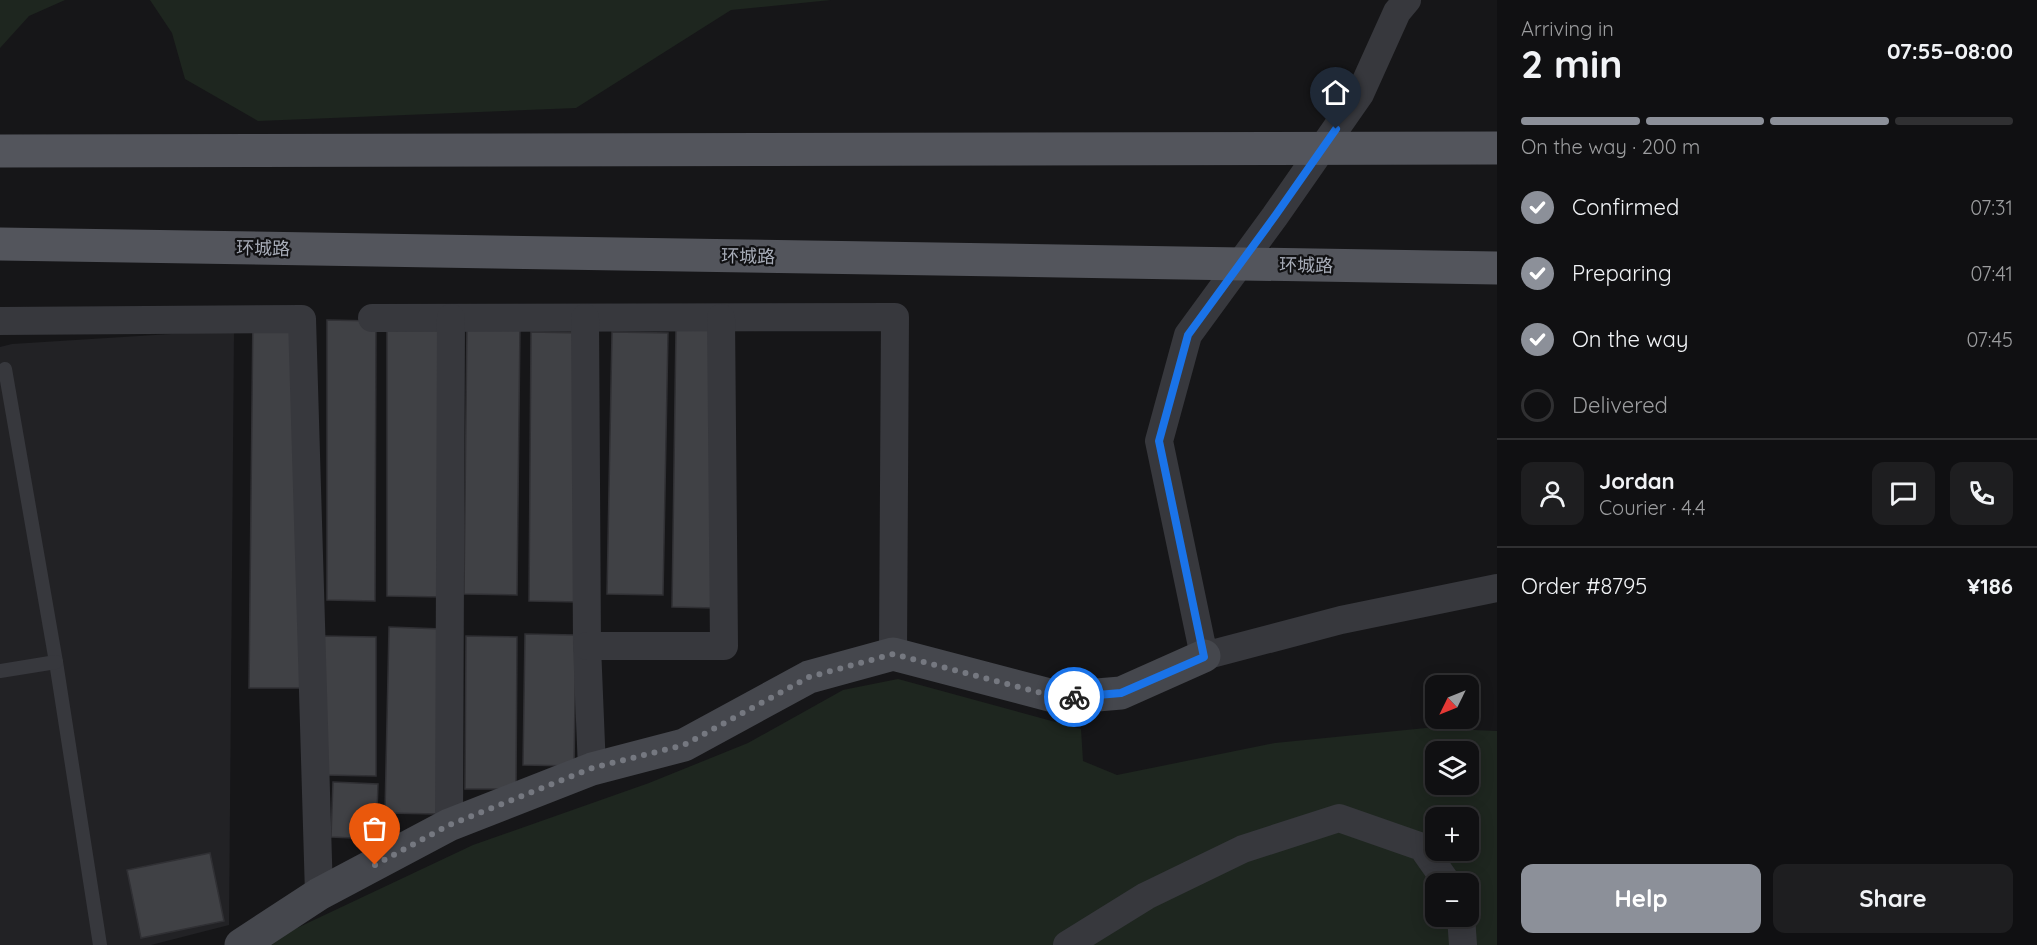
<!DOCTYPE html>
<meta charset="utf-8">
<style>
body{margin:0;font-family:Quicksand,"Noto Sans SC",sans-serif;background:#1e1e20;color:#f1f3f6;height:100vh;display:flex;flex-direction:column;font-size:22px;white-space:nowrap}
*{box-sizing:border-box;margin:0}
p{font-size:20px;color:#9c9d9f}
.icon{flex:none;width:33px;height:33px;fill:none;stroke:currentColor;stroke-width:2;stroke-linecap:round;stroke-linejoin:round}
.map{position:relative;flex:1;overflow:hidden}
.sheet{display:flex;flex-direction:column;background:#101012;width:540px}
.sheet>*{flex:none}
.needle{width:39px;rotate:227deg}
.controls{position:absolute;left:1425px;top:675px;display:grid;gap:12px}
.controls a{display:grid;place-items:center;width:54px;height:54px;border-radius:12px;background:#101012;box-shadow:0 3px 15px #0003,0 0 0 2px #303032;font-size:30px}
.pin{position:absolute;display:grid;place-items:center;width:51px;height:51px;color:#fff;margin:-62px -26px;border-radius:50% 50% 50% 0;rotate:-45deg;box-shadow:0 0 6px #0007}
.pin .icon{rotate:45deg}
.courier{position:absolute;display:grid;place-items:center;width:60px;height:60px;margin:-30px;border:4px solid #1a73e8;border-radius:50%;background:#fff;color:#222;box-shadow:0 2px 8px #0007}
.summary em{font-style:normal;font-weight:700}
.summary div{display:flex;flex-direction:column-reverse}
.summary{display:flex;align-items:center;justify-content:space-between;height:102px;padding:0 24px}
h1{font-size:39px;font-weight:700;line-height:45px}
.bar{display:grid;grid-template-columns:repeat(4,1fr);gap:9px 6px;align-content:center;height:72px;padding:0 24px}
.bar i{height:8px;border-radius:4px;background:#303032}
.bar .selected{background:#8c9099}
.bar p{grid-column:span 4}
.line{display:flex;align-items:center;gap:15px;padding:0 24px;border-top:2px solid #303032}
.line div{flex:1}
.round{display:grid;place-items:center;flex:none;width:63px;height:63px;border-radius:12px;background:#1e1e20}
ol{padding:0 24px;list-style:none}
li{display:flex;align-items:center;gap:18px;height:66px}
li p{margin-inline-start:auto}
li .icon{padding:6px;border-radius:50%;background:#8c9099;color:#fff;stroke-width:4}
li:last-child{color:#9c9d9f}
li i{width:33px;height:33px;border:3px solid #303032;border-radius:50%}
.button{display:flex;gap:12px;margin-top:auto;padding:12px 24px}
.button a{flex:1;height:69px;border-radius:12px;background:#8c9099;color:#fff;font-size:24px;font-weight:700;line-height:69px;text-align:center}
.button a+a{background:#1e1e20;color:#f1f3f6}
main{display:flex;flex:1;min-height:0}
.map>svg:first-child{display:block}
</style>
<main>
<div class="map">
<svg width="1497" height="945" viewBox="0 0 1497 945">
<rect width="100%" height="100%" fill="#161618"/>
<path fill="#222225" d="M234,330l-5,595 -78,20h-151v-598l12,-3z"/>
<g fill="#1e261f" fill-rule="evenodd">
<path d="M0,0h65l-36,16 -29,32z"/>
<path d="M150,0h681l-100,10 -155,98 -318,13 -73,-42 -13,-46z"/>
<path d="M898,679l183,50 2,32 34,14 158,-32 151,-15 71,3v214h-1236l212,-100 176,-62 99,-40 95,-53zM1436,752h32v32h-32zM1436,818h32v32h-32zM1436,884h32v32h-32z"/>
</g>
<g fill="#404145" stroke="#303034" stroke-width="1.5">
<path d="M253,310l52,1 -3,377h-53z"/>
<path d="M327,320l49,1 -1,280 -48,-1z"/>
<path d="M387,321h57l-1,276 -56,-1z"/>
<path d="M467,323l53,1 -3,271 -53,-1z"/>
<path d="M676,327l42,1 -4,280 -42,-1z"/>
<path d="M531,332l49,1 -2,269 -49,-1z"/>
<path d="M612,332l56,1 -5,262 -56,-1z"/>
<path d="M389,627l53,2 -4,185 -53,-1z"/>
<path d="M525,634l51,1 -2,131 -51,-1z"/>
<path d="M323,636l53,1v139l-53,-1z"/>
<path d="M466,636l51,1 -1,152h-51z"/>
<path d="M333,782l45,2 -2,55 -45,-2z"/>
<path d="M210,853l14,68 -83,17 -14,-68z"/>
</g>
<g fill="none" stroke-linecap="round" stroke-linejoin="round">
<g stroke="#37383d" stroke-width="14">
<path d="M5,369l51,293 44,283"/>
<path d="M0,671l56,-9"/>
</g>
<g stroke="#37383d" stroke-width="28">
<path d="M1407,0l-10,12 -37,82 -85,122 -87,119 -29,106 45,215 137,-36 156,-32"/>
<path d="M372,318l523,-1 -2,337"/>
<path d="M585,318l2,328 5,123"/>
<path d="M0,321l302,-2 17,575"/>
<path d="M587,646h137l-3,-328"/>
<path d="M449,825l2,-507"/>
<path d="M1461,916l2,29"/>
<path d="M1067,945l79,-49 97,-47 96,-31 83,29 26,37"/>
</g>
<path stroke="#45474d" stroke-width="33" d="M241,945l78,-51 130,-69 143,-56 92,-24 125,-68 84,-23 168,44 60,-5 83,-37"/>
<g stroke="#53555c" stroke-width="33">
<path d="M0,151l1497,-3"/>
<path d="M0,244l1497,24"/>
</g>
</g>
<g fill="none" stroke-linecap="round" stroke-linejoin="round">
<path stroke="#757880" stroke-width="6" stroke-dasharray="0 10.8" d="M375,865l74,-40 143,-57 92,-23 125,-68 84,-23 168,44 13,-1"/>
<path stroke="#1a73e8" stroke-width="8" d="M1074,697l47,-4 83,-36 -45,-216 29,-106 87,-119 61,-87"/>
</g>
<g text-anchor="middle" dominant-baseline="central" stroke-width="4.5" stroke-linejoin="round" paint-order="stroke">
<g font-size="18" fill="#a8adb8" stroke="#111113">
<text transform="translate(263 248) rotate(1)">环城路</text>
<text transform="translate(748 256) rotate(1)">环城路</text>
<text transform="translate(1306 265) rotate(1)">环城路</text>
</g>
</g>
</svg>
<div class="controls">
<a><svg class="needle" viewBox="-14 -14 28 28"><path d="M0-13l5 13h-10z" fill="#e53935"/><path d="M0 13l5-13h-10z" fill="#9c9d9f"/></svg></a>
<a><svg class="icon" aria-label="layers" viewBox="0 0 24 24"><path d="M12 4l9 5-9 5-9-5zM3 14l9 5 9-5"/></svg></a>
<a>+</a>
<a>−</a>
</div>
<div class="pin" style="left:375px;top:865px;background:#ea580c"><svg class="icon" aria-label="bag" viewBox="0 0 24 24"><path d="M5 8h14l-1 12H6zM9 8a3 3 0 0 1 6 0"/></svg></div>
<div class="pin" style="left:1336px;top:129px;background:#1f2937"><svg class="icon" aria-label="home" viewBox="0 0 24 24"><path d="M3 11l9-7 9 7M6 9v11h12V9"/></svg></div>
<div class="courier" style="left:1074px;top:697px"><svg class="icon" aria-label="bike" viewBox="0 0 24 24"><circle cx="6" cy="16" r="4"/><circle cx="18" cy="16" r="4"/><path d="M6 16l4-8h5l3 8M10 8l3 8H6M13 5h3"/></svg></div>
</div>
<section class="sheet">
<div class="summary"><div><h1>2 min</h1><p>Arriving in</p></div><em>07:55–08:00</em></div>
<div class="bar"><i class="selected"></i><i class="selected"></i><i class="selected"></i><i></i><p>On the way · 200 m</p></div>
<ol>
<li><svg class="icon" aria-label="check" viewBox="0 0 24 24"><path d="M5 12l5 5 9-10"/></svg>Confirmed<p>07:31</p></li>
<li><svg class="icon" aria-label="check" viewBox="0 0 24 24"><path d="M5 12l5 5 9-10"/></svg>Preparing<p>07:41</p></li>
<li><svg class="icon" aria-label="check" viewBox="0 0 24 24"><path d="M5 12l5 5 9-10"/></svg>On the way<p>07:45</p></li>
<li><i></i>Delivered</li>
</ol>
<div class="line" style="height:108px"><a class="round"><svg class="icon" aria-label="person" viewBox="0 0 24 24"><circle cx="12" cy="8" r="4"/><path d="M4 21q1-7 8-7t8 7"/></svg></a><div><b>Jordan</b><p>Courier · 4.4</p></div><a class="round"><svg class="icon" aria-label="chat" viewBox="0 0 24 24"><path d="M4 5h16v11H9l-5 4z"/></svg></a><a class="round"><svg class="icon" aria-label="phone" viewBox="0 0 24 24"><path d="M5 4h4l2 5-3 2q2 4 5 5l2-3 5 2v4C11 20 4 13 5 4z"/></svg></a></div>
<div class="line" style="height:78px"><div>Order #8795</div><b>¥186</b></div>
<div class="button"><a>Help</a><a>Share</a></div>
</section>
</main>
